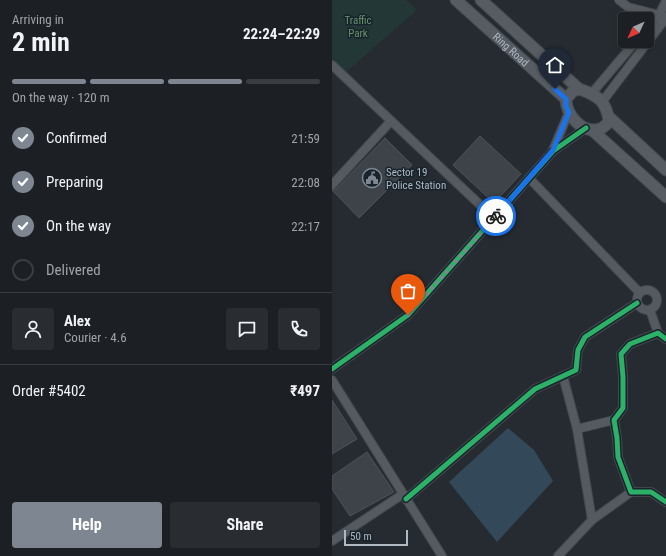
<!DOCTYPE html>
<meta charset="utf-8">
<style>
body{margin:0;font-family:"Roboto Condensed",sans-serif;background:#292d32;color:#f1f3f6;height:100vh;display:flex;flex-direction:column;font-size:15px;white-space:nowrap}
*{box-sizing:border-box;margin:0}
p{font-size:13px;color:#a0a3a7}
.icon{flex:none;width:22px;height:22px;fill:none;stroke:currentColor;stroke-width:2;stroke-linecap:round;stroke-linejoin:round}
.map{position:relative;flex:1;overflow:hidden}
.details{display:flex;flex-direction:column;background:#1c2025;width:332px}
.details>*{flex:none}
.needle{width:26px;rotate:226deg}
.tools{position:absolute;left:286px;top:12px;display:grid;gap:8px}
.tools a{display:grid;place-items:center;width:36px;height:36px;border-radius:4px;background:#1c2025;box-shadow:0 2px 6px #0003,0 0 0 1px #3a3e42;font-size:20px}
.scale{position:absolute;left:12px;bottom:10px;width:64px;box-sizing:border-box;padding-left:4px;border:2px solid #aeb9c4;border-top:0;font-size:11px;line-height:14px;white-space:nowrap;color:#aeb9c4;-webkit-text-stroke:3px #19232b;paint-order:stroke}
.pin{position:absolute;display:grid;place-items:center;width:34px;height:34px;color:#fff;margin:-41px -17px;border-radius:50% 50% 50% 0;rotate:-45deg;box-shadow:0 0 4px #0007}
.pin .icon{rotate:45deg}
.courier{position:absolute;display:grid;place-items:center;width:40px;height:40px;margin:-20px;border:3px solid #1a73e8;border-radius:50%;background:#fff;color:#222;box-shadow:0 1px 5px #0007}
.overview em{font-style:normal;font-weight:700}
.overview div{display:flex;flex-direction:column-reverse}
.overview{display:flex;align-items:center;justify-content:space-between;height:68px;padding:0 12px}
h1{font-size:26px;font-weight:700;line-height:30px}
.bar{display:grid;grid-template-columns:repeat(4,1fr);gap:6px 4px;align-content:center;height:48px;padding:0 12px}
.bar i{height:5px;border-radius:3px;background:#3a3e42}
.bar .selected{background:#7e8791}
.bar p{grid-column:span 4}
.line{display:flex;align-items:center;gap:10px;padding:0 12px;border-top:1px solid #3a3e42}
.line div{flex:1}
.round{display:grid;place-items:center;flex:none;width:42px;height:42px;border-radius:4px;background:#292d32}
ol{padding:0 12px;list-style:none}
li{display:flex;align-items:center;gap:12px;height:44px}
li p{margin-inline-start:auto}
li .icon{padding:4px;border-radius:50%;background:#7e8791;color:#fff;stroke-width:4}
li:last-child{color:#a0a3a7}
li i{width:22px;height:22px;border:2px solid #3a3e42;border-radius:50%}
.button{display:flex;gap:8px;margin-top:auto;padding:8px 12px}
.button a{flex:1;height:46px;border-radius:4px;background:#7e8791;color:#fff;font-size:16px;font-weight:700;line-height:46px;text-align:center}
.button a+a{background:#292d32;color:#f1f3f6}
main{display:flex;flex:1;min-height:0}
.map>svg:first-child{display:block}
</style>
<main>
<section class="details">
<div class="overview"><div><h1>2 min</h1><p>Arriving in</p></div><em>22:24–22:29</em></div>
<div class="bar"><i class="selected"></i><i class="selected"></i><i class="selected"></i><i></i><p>On the way · 120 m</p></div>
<ol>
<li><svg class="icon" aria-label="check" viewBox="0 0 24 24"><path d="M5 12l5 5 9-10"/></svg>Confirmed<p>21:59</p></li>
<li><svg class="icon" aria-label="check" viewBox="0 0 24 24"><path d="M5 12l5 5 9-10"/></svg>Preparing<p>22:08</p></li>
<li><svg class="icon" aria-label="check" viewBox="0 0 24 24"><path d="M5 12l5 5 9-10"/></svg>On the way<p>22:17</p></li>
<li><i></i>Delivered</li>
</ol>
<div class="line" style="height:72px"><a class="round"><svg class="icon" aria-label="person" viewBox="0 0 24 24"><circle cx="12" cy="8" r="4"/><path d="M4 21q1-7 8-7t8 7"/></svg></a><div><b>Alex</b><p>Courier · 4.6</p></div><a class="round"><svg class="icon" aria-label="chat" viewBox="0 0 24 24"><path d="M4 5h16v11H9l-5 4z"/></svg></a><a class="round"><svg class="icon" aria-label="phone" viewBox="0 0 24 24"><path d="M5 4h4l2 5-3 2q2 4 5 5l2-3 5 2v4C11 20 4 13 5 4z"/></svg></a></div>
<div class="line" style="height:52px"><div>Order #5402</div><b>₹497</b></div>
<div class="button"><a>Help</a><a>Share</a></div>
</section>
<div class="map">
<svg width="334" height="556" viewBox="0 0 334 556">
<rect width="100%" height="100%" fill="#252b31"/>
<path fill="#233737" d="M0,0h74l11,10 -71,62 -14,-13z"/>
<path fill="#334859" d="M176,428l26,22 19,31 -56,61 -48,-60z"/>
<g fill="#3d4348" stroke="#4d535a">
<path d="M148,136l41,38 -27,29 -41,-38z"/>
<path d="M53,138l27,27 -53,53 -27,-28 4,-1z"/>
<path d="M0,400l25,39 -25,15z"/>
<path d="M35,452l27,40 -44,24 -18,-27v-13z"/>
</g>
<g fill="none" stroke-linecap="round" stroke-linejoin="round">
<g stroke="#42474c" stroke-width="10">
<g id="minor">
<path d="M287,0l9,7 38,10"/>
<path d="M315,28l12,-13 7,-14"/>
<path d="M0,65l162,153"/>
<path d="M260,93l44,-52"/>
<path d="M270,102l64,-84"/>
<path d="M221,150l16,-38"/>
<path d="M197,178l110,114"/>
<path d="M0,185l59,-64"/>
<circle cx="315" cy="300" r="10"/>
<path d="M318,310l8,23"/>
<path d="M334,339l-8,-6 -28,11 -9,10 2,23v31l-9,12 3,18 1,19 13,35h20l15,10"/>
<path d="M0,369l76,-54 145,-164 33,-23"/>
<path d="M231,376l14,53 15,91 39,-28"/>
<path d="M0,380l110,176"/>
<path d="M245,429l37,-9"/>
<path d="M74,499l129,-110 41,-19 2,-20 7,-13 52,-34"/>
<path d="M0,541l71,-47"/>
<path d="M226,556l34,-36"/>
</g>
</g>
<g stroke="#42484e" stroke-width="13">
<g id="major">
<path id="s1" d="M124,0l110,99"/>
<path d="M149,0l98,89"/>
<path d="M247,89c18,6 28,12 30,33 -2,2 -6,6 -9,7 -18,6 -34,-15 -34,-30l7,-8z"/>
<path d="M277,117l57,53"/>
<path d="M260,130l74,67"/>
</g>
</g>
<use href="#minor" stroke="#555a60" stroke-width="8"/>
<use href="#major" stroke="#575c62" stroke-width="11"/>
<g stroke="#19232b" stroke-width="8">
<g id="cycleway">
<path d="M334,339l-8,-6 -28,11 -9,10 2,23v31l-9,12 3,18 1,19 13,35h20l15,10"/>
<path d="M0,369l76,-54 145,-164 33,-23"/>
<path d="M74,499l129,-110 41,-19 2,-20 7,-13 52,-34"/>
</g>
</g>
<use href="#cycleway" stroke="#2db169" stroke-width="5"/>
</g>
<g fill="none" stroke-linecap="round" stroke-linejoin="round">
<path stroke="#7e8791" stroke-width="4" stroke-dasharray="0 7.2" d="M76,315l88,-99"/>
<path stroke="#1a73e8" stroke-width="5" d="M164,216l57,-66 16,-38 -3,-5v-8l-11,-10"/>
</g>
<defs>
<g id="civic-ring" transform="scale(1)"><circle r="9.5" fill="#19232b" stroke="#7e8791" stroke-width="1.5"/><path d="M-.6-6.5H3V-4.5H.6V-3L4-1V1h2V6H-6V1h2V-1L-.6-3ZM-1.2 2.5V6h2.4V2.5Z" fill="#7e8791"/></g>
</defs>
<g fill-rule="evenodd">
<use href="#civic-ring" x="40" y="178"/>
</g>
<g text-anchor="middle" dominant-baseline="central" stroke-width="3" stroke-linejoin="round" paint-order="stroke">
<g font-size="11" fill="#66936b" stroke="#19232b">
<text x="26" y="20">Traffic<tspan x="26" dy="13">Park</tspan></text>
</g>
<g font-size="11" fill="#aeb9c4" stroke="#19232b">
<text stroke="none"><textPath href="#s1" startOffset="74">Ring Road</textPath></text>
</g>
<g font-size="11" fill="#aeb9c4" stroke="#19232b" text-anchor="start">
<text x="54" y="172">Sector 19<tspan x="54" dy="13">Police Station</tspan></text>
</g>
</g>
</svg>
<div class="tools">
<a><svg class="needle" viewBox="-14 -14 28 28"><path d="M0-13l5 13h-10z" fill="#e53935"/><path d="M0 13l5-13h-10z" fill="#a0a3a7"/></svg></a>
</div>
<div class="scale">50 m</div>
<div class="pin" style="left:76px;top:315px;background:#ea580c"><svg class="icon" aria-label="bag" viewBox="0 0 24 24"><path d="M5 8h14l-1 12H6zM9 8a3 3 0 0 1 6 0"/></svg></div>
<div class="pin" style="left:223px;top:89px;background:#1f2937"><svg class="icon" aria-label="home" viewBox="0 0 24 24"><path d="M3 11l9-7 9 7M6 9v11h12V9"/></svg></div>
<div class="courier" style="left:164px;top:216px"><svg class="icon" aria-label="bike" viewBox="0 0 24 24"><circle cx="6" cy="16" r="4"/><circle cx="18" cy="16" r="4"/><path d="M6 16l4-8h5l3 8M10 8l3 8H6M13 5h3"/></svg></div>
</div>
</main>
